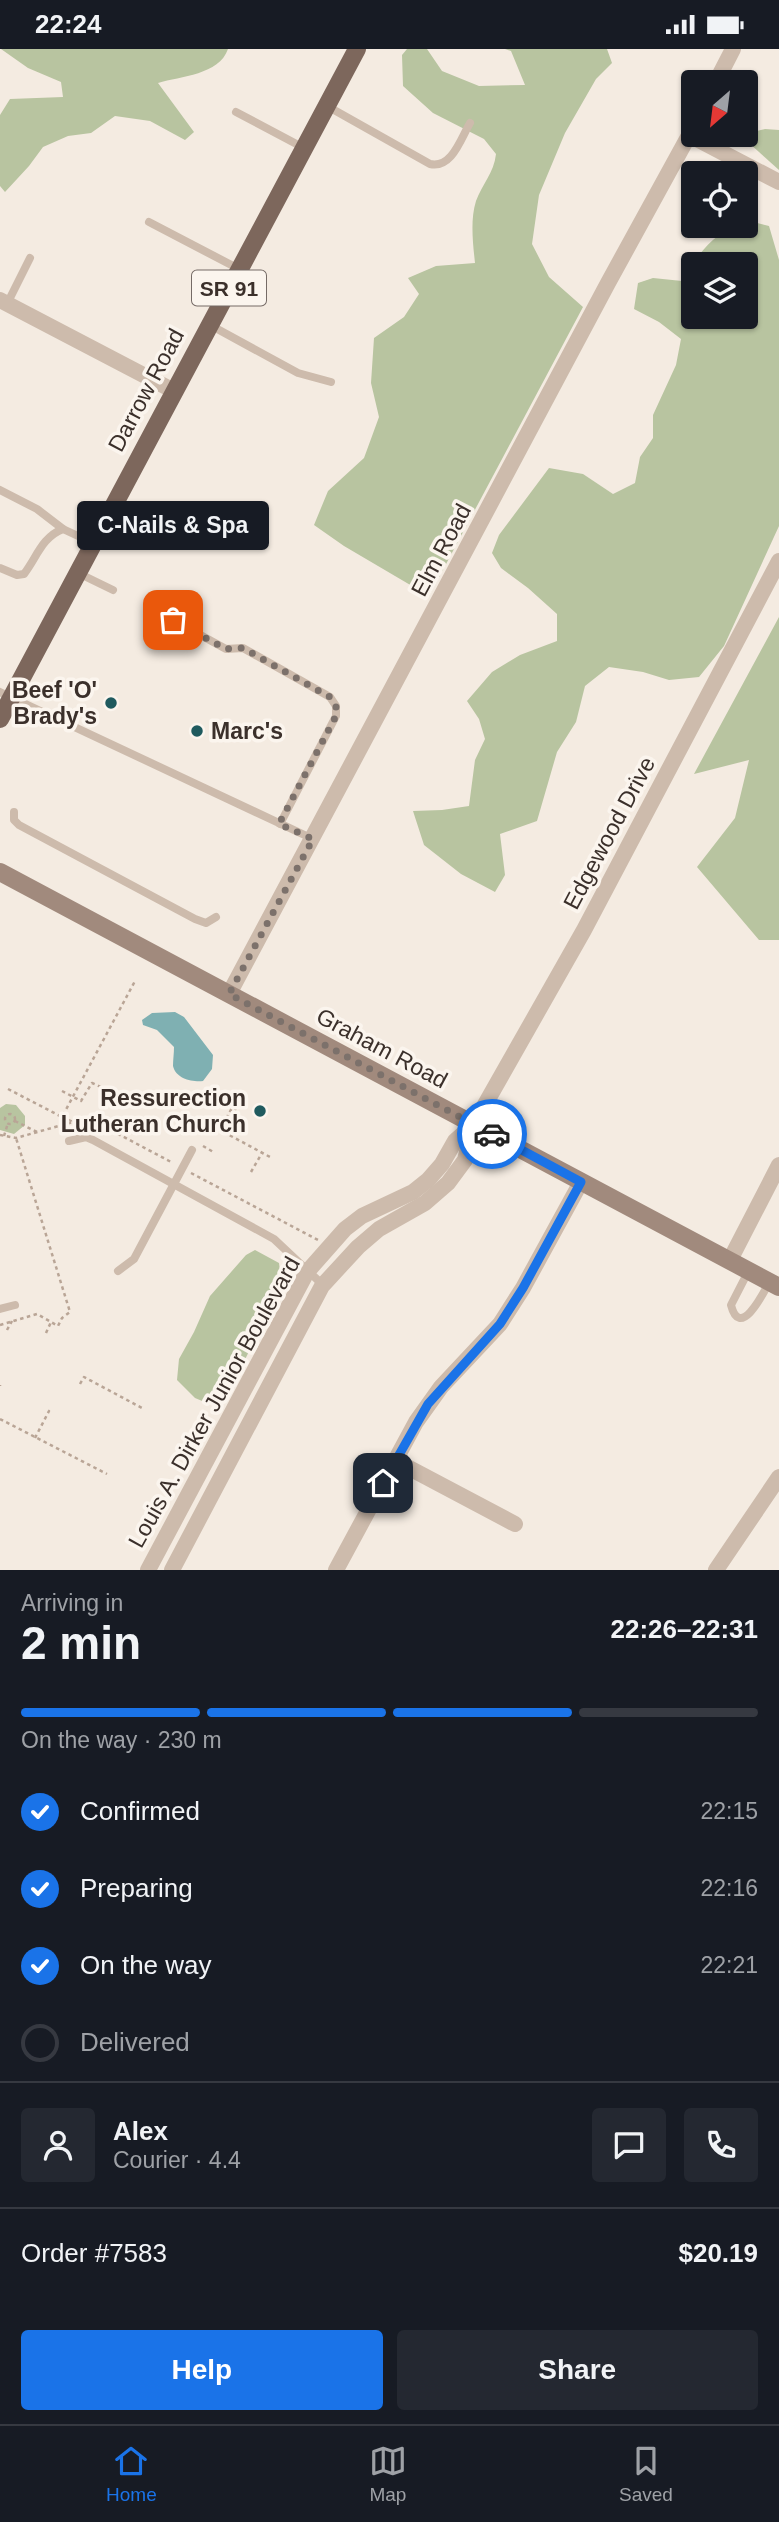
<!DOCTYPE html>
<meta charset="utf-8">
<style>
body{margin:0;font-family:Arial,sans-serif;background:#242831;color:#f1f3f6;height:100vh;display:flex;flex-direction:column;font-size:26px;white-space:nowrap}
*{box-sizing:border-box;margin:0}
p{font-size:23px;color:#9ea1a6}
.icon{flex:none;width:38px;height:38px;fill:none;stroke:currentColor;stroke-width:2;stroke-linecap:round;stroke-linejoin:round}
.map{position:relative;height:1521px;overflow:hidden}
.drawer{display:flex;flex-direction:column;background:#171b24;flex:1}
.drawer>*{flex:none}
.needle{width:46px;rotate:208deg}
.buttons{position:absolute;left:681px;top:21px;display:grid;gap:14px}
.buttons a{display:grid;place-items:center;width:77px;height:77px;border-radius:7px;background:#171b24;box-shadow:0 2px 5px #0004;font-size:35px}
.pin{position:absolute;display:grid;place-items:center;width:60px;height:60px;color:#fff;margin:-30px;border-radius:14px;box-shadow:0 4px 10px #0006}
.courier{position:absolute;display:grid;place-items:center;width:70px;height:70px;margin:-35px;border:5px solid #1a73e8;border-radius:50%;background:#fff;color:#222;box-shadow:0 2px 9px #0007}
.bubble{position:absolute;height:49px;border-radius:7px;background:#171b24;box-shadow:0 2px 5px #0004;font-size:23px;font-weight:700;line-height:49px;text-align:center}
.overview em{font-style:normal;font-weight:700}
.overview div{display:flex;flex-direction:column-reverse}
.overview{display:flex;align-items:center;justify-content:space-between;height:119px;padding:0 21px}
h1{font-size:46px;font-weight:700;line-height:52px}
.bar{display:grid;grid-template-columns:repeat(4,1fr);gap:10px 7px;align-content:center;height:84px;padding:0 21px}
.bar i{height:9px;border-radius:5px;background:#363941}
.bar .active{background:#1a73e8}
.bar p{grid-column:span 4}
.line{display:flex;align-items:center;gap:18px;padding:0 21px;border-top:2px solid #363941}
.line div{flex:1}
.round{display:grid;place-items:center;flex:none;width:74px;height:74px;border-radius:7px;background:#242831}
ol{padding:0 21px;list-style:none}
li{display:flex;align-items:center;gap:21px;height:77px}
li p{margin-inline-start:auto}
li .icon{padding:7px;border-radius:50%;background:#1a73e8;color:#fff;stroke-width:4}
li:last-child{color:#9ea1a6}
li i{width:38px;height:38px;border:4px solid #363941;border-radius:50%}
.cta{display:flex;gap:14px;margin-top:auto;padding:14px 21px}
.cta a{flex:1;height:80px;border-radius:7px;background:#1a73e8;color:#fff;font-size:28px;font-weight:700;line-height:80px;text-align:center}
.cta a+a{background:#242831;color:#f1f3f6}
.status{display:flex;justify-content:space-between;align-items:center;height:49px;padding:0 35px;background:#171b24;direction:ltr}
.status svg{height:19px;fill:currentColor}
.menu{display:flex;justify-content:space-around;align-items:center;height:98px;border-top:2px solid #363941;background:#171b24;font-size:19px;color:#9ea1a6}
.menu a{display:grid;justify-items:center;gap:4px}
.menu .active{color:#1a73e8}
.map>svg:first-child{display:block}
</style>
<div class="status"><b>22:24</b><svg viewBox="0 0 49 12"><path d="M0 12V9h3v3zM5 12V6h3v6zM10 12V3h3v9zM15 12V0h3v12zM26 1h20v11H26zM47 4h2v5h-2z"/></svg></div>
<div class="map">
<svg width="779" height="1521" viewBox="0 0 779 1521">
<rect width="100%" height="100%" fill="#f4ebe1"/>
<g fill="#b8c4a0">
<path d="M1,0h227c-9,26 -47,27 -70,34l36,49 -9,8 -35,-19 -35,-5 -24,17 -23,3 -25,11 -14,19 -24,26 -5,-6v-71l10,-16 53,-2 -2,-15 -33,-14z"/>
<path d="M407,0h20l15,22 37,15 46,-1 -14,-34 -6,-2h102l5,14 -16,16 -31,54 -26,62 -7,49 17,33 34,30 -154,289 -85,-50 -30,-21 14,-34 36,-33 15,-41 -8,-34 3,-45 30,-21 15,-23 -11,-16 28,-12 39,-3c-2,-19 -5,-43 1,-62 6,-17 18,-28 20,-47l-12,-15 -51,-26 -30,-27 -1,-31z"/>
<path d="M765,80l14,1v40l-39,-35z"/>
<path d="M746,171l23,6 10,34v266l-55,120 -25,31 -30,3 -26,-8 -34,-5 -24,19 -9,36 -19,30 -20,69 -37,13 5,41 -10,17 -34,-18 -37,-29 -11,-34 29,-1 27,-4 6,-46 10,-21 -6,-20 -12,-18 25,-29 28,-17 37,-14v-27l-29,-26 -27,-20 -9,-15 7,-18 50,-67 34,6 30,20 22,-11 5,-26 13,-19v-23l23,-50 5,-26 -22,-17 -25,-13 4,-26 15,-5 29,3 11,-17v53h53v-53h-53c12,-18 29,-38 53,-38z"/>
<path d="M779,568v323h-20l-62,-73 38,-49 14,-58 -55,14z"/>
<path d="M6,1055l10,1 9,11v9l-11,9 -14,-4v-22z"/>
<path d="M255,1201l24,13 3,25 -10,25 -16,24 -20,41 -13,20 -16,5 -12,-5 -18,-18 2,-21 15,-27 16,-36 36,-41z"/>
</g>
<path fill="#7fb0b2" d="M175,963l9,5 29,38 -1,14 -9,12c-11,1 -27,-2 -30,-15 0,-6 1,-13 1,-19l-17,-17 -14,-5 -1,-5 10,-7z"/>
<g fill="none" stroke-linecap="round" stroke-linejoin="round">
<g stroke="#b9a596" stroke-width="2.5" stroke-dasharray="3.5 3.5" stroke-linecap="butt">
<path d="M8,1040l54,28 73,-136"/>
<path d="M62,1042l19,10 11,-18 11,5"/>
<circle cx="10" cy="1070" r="5"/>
<path d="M15,1072l22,11"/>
<path d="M73,1073l15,-4 85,45"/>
<path d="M227,1085l10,-20 -3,-2 8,-16 -3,-1 -19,35 50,27"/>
<path d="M0,1086l16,3 57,-16 -11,-5"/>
<path d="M4,1087l4,-13"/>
<path d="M203,1097l12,7"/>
<path d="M251,1123l11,-19"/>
<path d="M191,1124l127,67"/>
<path d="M0,1276l37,-11 21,12 4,-8 8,-6 -54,-174"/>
<path d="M7,1281l5,-9"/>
<path d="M46,1284l5,-11"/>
<path d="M80,1335l4,-7 58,31"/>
<path d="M0,1336v1"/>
<path d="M0,1370l107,55"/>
<path d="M35,1389l14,-27 -4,-2"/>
</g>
<g stroke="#cdbbac" stroke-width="8">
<path d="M327,57l103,58c22,5 31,-26 40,-41"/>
<path d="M236,63l68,36"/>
<path d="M149,173l90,47"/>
<path d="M7,255l23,-46"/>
<path d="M210,276l88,48 33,9"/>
<path d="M0,441l37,19 26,20"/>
<path d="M0,519l17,7 7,-1c13,-17 18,-37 39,-45l30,14"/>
<path d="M78,524l35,17"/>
<path d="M173,571l53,29 17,-1 87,49 6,9v10l-56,108"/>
<path d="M0,643l313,147"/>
<path d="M14,763v8l5,5 176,94 11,4 10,-6"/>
<path d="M69,1092l17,-4 7,3 181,99 49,46"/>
<path d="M749,1221l-18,35c9,36 33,-13 39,-24"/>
<path d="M118,1222l16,-12 58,-109"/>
<path d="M0,1260l15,-4"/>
</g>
<g stroke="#cdbbac" stroke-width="16">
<path d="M716,33l17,-33"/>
<path d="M689,86l90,47"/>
<path d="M0,251l174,91"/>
<path d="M229,945l379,-711 85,-155"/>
<path d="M730,1211l49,-95"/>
<path d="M396,1412l119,63"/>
<path d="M148,1521l159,-298 38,-43 17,-13 51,-24 15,-12 14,-16 13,-23 19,-17 110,-194 195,-369"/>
<path d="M172,1521l150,-284 36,-39 21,-18 46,-26 23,-20 17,-23 9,-36"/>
<path d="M336,1521l80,-148 25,-35 59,-63 23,-36 58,-106"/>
<path d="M716,1521l63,-93"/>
</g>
<path stroke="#a18a7d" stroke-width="18" d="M0,823l779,415"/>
<path stroke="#7d675c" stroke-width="18" d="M0,670l357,-670"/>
</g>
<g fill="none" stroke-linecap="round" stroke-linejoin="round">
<path stroke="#7c716b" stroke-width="7" stroke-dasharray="0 12.6" d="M173,571l53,29 17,-1 87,49 6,9v10l-57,108 34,15 -84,155 263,140"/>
<path stroke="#1a73e8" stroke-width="9" d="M383,1434l45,-79 72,-80 23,-36 58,-106 -89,-48"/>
</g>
<g fill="#1f5a5e" stroke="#fbf5ee" stroke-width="2.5">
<circle cx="111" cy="654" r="7"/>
<circle cx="197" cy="682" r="7"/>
<circle cx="260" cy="1062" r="7"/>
</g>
<g text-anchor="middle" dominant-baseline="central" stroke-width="7" stroke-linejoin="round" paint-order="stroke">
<rect fill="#fbf5ee" stroke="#756b66" stroke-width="2" x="192" y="221.5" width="74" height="35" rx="5"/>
<g font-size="21" font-weight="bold" fill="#3b302b">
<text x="229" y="239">SR 91</text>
</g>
<g font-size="23" fill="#3b302b" stroke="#fbf5ee">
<text transform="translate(146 341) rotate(-62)">Darrow Road</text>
<text transform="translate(441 501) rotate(-62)">Elm Road</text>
<text transform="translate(609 784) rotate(-62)">Edgewood Drive</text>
<text transform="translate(382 999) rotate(28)">Graham Road</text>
<text transform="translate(214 1353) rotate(-61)">Louis A. Dirker Junior Boulevard</text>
</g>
<g font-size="23" font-weight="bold" fill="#3b302b" stroke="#fbf5ee" text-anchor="end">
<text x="97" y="641">Beef 'O'<tspan x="97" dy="26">Brady's</tspan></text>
<text x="211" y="682" text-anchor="start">Marc's</text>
<text x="246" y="1049">Ressurection<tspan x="246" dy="26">Lutheran Church</tspan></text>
</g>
</g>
</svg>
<div class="buttons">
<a><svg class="needle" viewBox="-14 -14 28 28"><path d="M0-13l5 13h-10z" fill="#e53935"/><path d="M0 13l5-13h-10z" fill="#9ea1a6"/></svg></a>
<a><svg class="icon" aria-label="locate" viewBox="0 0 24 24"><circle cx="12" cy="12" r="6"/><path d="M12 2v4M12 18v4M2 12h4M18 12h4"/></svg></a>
<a><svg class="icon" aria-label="layers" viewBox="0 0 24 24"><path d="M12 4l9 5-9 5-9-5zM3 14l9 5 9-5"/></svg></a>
</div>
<div class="pin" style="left:173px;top:571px;background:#ea580c"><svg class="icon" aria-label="bag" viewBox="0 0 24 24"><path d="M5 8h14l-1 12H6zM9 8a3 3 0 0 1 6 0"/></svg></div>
<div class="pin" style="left:383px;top:1434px;background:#1f2937"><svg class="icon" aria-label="home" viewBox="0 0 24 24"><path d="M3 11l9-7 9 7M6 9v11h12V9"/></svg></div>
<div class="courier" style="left:492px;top:1085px"><svg class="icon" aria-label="car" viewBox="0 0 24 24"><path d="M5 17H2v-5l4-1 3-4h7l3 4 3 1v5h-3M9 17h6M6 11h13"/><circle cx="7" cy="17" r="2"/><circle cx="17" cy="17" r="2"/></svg></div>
<div class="bubble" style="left:77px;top:452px;width:192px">C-Nails &amp; Spa</div>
</div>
<section class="drawer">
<div class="overview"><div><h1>2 min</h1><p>Arriving in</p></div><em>22:26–22:31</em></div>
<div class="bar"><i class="active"></i><i class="active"></i><i class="active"></i><i></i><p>On the way · 230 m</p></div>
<ol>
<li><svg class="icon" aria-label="check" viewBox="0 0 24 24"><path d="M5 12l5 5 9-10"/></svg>Confirmed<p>22:15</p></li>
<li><svg class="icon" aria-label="check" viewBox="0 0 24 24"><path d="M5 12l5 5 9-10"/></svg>Preparing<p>22:16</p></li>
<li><svg class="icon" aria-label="check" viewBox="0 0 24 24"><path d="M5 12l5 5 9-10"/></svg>On the way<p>22:21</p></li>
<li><i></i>Delivered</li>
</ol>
<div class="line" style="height:126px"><a class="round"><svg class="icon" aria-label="person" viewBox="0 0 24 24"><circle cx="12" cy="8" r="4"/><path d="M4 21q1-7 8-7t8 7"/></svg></a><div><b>Alex</b><p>Courier · 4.4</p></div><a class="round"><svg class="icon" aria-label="chat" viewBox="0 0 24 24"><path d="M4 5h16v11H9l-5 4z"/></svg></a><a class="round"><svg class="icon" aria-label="phone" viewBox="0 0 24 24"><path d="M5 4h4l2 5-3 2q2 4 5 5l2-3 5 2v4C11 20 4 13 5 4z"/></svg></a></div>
<div class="line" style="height:91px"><div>Order #7583</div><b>$20.19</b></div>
<div class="cta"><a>Help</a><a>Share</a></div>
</section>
<nav class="menu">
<a class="active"><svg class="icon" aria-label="home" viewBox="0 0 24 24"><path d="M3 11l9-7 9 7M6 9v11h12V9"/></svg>Home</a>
<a><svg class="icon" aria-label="map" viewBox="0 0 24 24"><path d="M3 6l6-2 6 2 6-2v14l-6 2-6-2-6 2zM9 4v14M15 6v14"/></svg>Map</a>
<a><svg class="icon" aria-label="saved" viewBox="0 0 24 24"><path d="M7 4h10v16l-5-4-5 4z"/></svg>Saved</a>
</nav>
